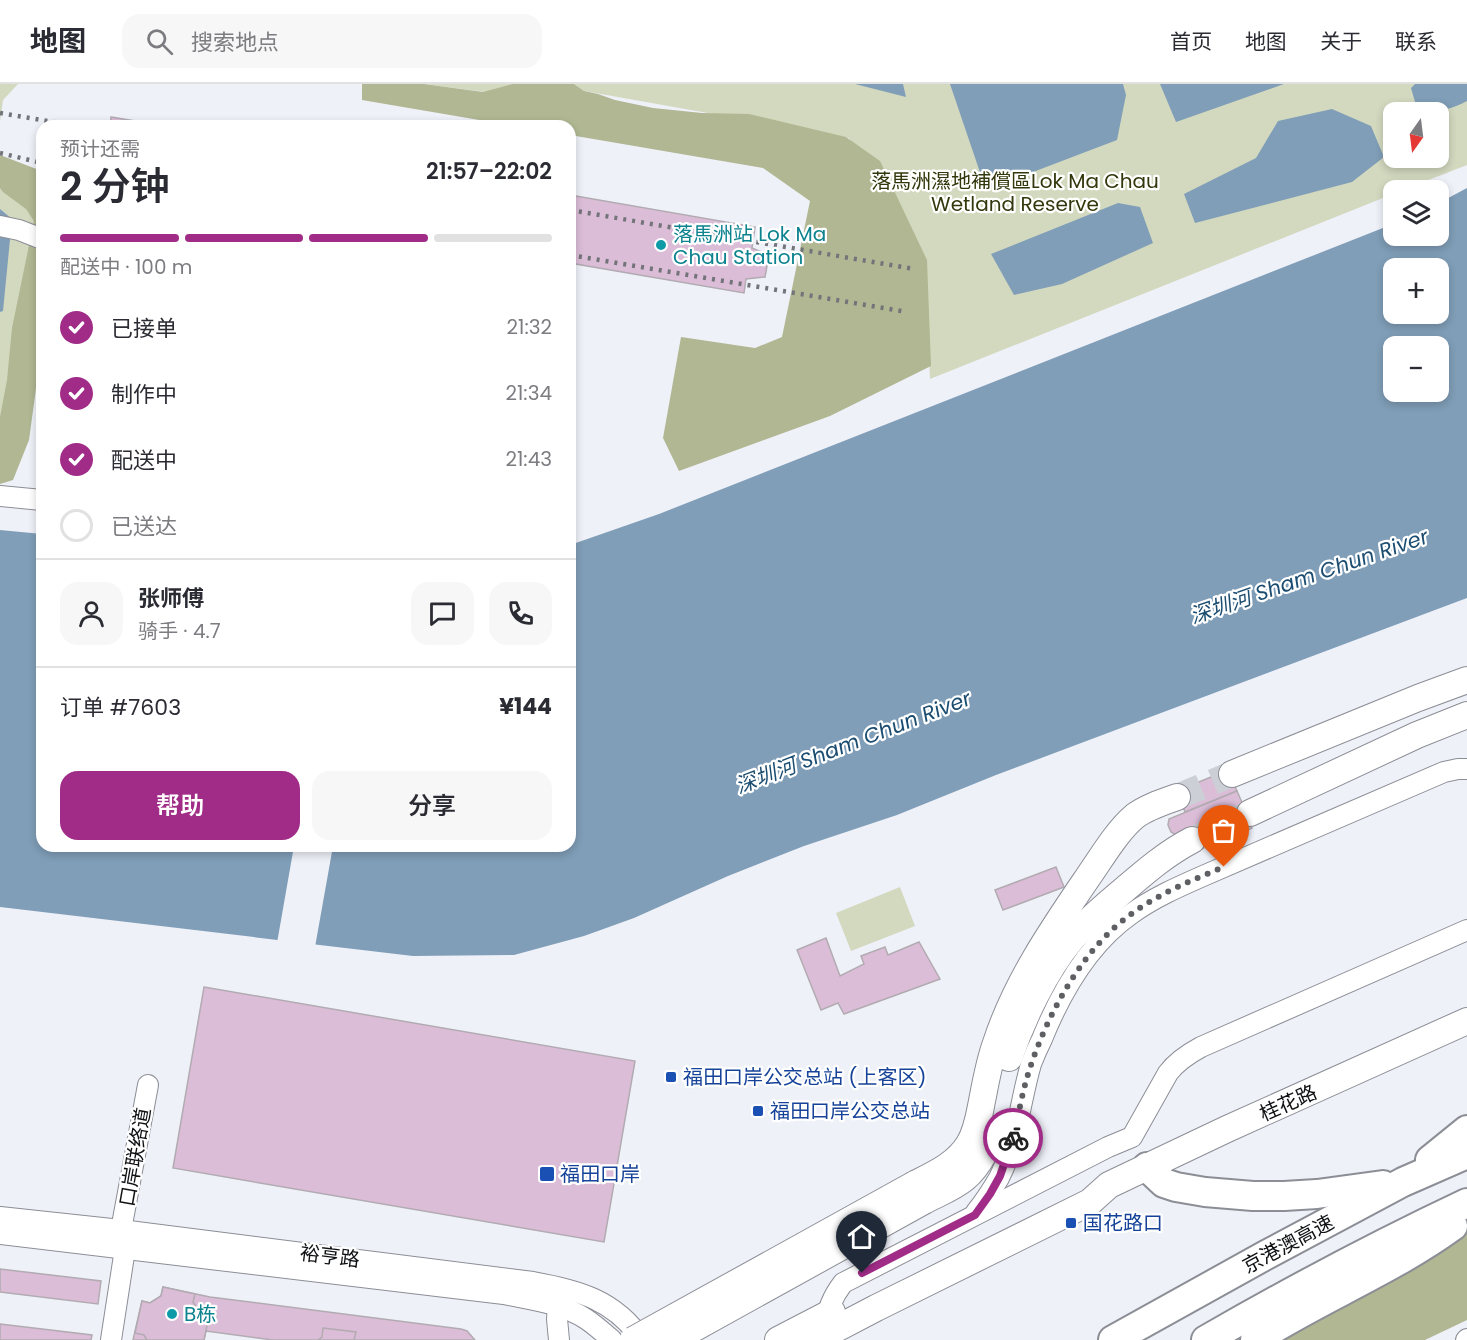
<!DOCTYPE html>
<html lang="zh">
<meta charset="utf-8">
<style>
body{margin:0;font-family:Poppins,"Noto Sans SC",sans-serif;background:#f7f7f7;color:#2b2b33;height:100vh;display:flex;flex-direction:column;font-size:22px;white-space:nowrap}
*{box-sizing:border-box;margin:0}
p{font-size:20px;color:#7c7c81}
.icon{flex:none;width:33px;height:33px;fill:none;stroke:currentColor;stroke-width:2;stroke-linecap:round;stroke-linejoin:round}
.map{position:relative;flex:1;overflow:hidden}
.panel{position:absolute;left:36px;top:36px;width:540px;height:732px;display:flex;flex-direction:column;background:#fff;border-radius:18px;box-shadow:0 3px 9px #0003}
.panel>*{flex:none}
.needle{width:39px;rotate:194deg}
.fabs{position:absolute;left:1383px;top:18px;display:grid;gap:12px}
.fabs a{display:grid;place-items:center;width:66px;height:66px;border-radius:12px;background:#fff;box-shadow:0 3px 9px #0003;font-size:30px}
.pin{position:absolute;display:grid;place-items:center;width:51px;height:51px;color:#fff;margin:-62px -26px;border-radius:50% 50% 50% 0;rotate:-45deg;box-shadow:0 0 6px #0007}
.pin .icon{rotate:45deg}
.courier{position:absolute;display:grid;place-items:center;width:60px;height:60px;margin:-30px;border:4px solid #a02c87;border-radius:50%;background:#fff;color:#222;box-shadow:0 2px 8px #0007}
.overview em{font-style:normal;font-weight:600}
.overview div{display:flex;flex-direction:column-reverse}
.overview{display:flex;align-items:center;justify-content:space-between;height:102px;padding:0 24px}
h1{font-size:39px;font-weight:600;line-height:45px}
.bar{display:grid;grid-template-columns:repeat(4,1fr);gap:9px 6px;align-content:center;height:72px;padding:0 24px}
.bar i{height:8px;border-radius:4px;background:#e1e1e2}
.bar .on{background:#a02c87}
.bar p{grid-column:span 4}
.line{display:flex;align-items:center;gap:15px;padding:0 24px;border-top:2px solid #e1e1e2}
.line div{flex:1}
.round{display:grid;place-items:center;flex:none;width:63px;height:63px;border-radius:18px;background:#f7f7f7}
ol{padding:0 24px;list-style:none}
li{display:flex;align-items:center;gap:18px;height:66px}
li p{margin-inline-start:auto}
li .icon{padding:6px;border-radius:50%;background:#a02c87;color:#fff;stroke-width:4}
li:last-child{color:#7c7c81}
li i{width:33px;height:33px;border:3px solid #e1e1e2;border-radius:50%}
.button{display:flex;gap:12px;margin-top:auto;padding:12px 24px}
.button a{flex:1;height:69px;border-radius:18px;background:#a02c87;color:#fff;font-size:24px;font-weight:600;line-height:69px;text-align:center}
.button a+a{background:#f7f7f7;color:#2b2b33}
header{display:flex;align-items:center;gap:36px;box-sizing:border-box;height:84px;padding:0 30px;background:#fff;border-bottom:2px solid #e1e1e2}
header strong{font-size:28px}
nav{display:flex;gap:33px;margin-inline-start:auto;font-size:21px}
.search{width:420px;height:54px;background:#f7f7f7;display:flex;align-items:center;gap:15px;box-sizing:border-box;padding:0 21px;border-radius:18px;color:#7c7c81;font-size:22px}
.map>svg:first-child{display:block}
</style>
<header>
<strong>地图</strong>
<div class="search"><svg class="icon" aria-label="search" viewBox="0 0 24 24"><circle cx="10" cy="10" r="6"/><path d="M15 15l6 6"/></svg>搜索地点</div>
<nav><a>首页</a><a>地图</a><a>关于</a><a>联系</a></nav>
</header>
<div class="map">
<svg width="1467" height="1256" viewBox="0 0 1467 1256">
<rect width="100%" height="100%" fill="#eff1f9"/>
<g fill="#d3d9bf" fill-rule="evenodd">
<path d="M0,0h18l-15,16 -3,22z"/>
<path d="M424,0h97l-28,9z"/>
<path d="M574,0h893v81l-64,25h-9l-1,4 -463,185 -5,-107 -76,-134 -265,-47zM1394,28h44v46h-44z"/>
<path d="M0,70l24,41 13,11 -37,259z"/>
<path d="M900,803l15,39 -64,25 -15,-38z"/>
</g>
<g fill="#b0b792">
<path d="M362,0h62l59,8 30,-8h61l10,7 14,3 17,6 38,8 49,5 47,1 97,23 34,24 47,99 4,106 -101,50 -151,55 -16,-33 18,-101 74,11 27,-11 28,-136 -47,-33 -193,-33v-9h-55l-153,-26z"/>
<path d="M0,71l39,15 3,4v170l-13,96 -16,40 -13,4v-67l7,-37 5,-52 22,-107 -8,-12 -23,-17 -3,-4z"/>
<path d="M1467,1148v88l-42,20h-143l122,-70z"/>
</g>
<g fill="#809eb8" fill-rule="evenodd">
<path d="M855,0h48l3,13z"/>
<path d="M950,0h173l3,11 -9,45 -131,50z"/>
<path d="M1160,0h124l-108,38z"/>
<path d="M1415,0h52v17c-14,8 -33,12 -49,11l-7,-24z"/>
<path d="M1332,25l39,17 13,31 -32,25 -157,41 -11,-29 72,-36 22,-37z"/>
<path d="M1467,104v410l-471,177 -99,40 -93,31 -76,30 -94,42 -50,18 -70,19 -101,1 -413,-49v-377l42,4v312h528v-301l89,-31 734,-290 1,12h44l1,-33zM1394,184h44v46h-44zM1394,262h44v46h-44z"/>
<path d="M1118,119l22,4 13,36 -91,41 -48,11 -23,-41z"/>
<path d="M0,125l12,10 -9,92 -3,1z"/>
</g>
<path fill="#eff1f9" d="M294,762h39l-18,101 -38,-4z"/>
<g fill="#dcbdd8" stroke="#b2abb1" stroke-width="1.5">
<path d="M111,33l55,9h-56z"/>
<path d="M570,111l185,32 -3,21 17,7 -4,22 -19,2 -2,14 -174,-30z"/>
<path d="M42,309v19l-4,-1z"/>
<path d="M1228,686l9,21 -52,21 -8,-21z"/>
<path d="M1237,707l7,16 -68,28 -5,-3 -3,-7 1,-6z"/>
<path d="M1244,723l8,21 -52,21 -9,-20z"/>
<path d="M1056,783l8,20 -61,23 -8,-20z"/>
<path d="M826,854l14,38 24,-12 -3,-8 24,-9 3,8 31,-13 21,37 -96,35 -6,-11 -17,7 -24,-60z"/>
<path d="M204,903l431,74 -31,181 -431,-74z"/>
<path d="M0,1185l101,12 -3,23 -98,-12z"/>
<path d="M163,1203l47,10 251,32 6,2 8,9h-202l-67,-9 -2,9h-71l9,-39 8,2 11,-7z"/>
<path d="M163,1203l32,7 -2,8 7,11 9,2 -5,25h-57l-3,-5 -9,-2 7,-32 8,2 11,-7z"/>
<path d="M0,1240l92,11 -1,5h-91z"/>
<path d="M323,1244l33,4 -2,8h-36l4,-3z"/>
</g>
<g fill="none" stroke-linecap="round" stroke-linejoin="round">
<g stroke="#cdcfd6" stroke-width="26" stroke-dasharray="26 13" stroke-linecap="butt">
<path d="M1177,713l55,-23"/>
<path d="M1192,756l58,-27"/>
</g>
<g stroke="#8c8e96" stroke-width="22">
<g id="minor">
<path d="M0,142l19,4 23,9"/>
<path d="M0,412l42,4"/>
<path d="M976,1128c9,-11 16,-22 23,-34 18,-35 21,-76 32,-114 3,-8 7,-17 11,-25 19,-47 46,-95 89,-125 22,-16 47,-27 72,-38l241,-104 14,-3h9"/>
<path d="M0,1133l121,13 412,52c45,8 82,18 109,58"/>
<path d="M121,1146l27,-145"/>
<path d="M0,1150l504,60c27,6 58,9 82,25 9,6 18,14 26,21"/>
<path d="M558,1222l-1,13 2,21"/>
<path d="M826,1241c1,-16 7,-29 17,-42l265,-136 24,-10 36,-64c9,-12 20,-19 33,-26l266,-117"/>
<path d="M111,1256l14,-91"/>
<path d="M1466,1256l1,-1"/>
</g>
</g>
<g stroke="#8c8e96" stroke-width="28">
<g id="major">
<path d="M1232,690l186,-76 49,-18"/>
<path d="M1250,729l167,-78 50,-20"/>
<path d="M1009,974c13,-38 36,-87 62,-118 16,-19 35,-35 54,-51 21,-18 42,-36 67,-49"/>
<path d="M915,1100c20,-10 42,-20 54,-40 8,-13 10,-28 13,-43 4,-20 7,-39 14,-58 20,-61 56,-113 92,-166 14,-20 29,-46 47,-61 12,-9 28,-14 42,-19"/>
<path d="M924,1117c13,-7 29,-13 41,-23 14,-12 24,-32 28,-49"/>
<path d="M778,1256l54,-28"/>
<path d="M815,1256l61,-32 214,-106 19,-17 118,-56 240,-108"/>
</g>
</g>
<g stroke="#8c8e96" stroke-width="32">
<g id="highway">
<path d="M1430,1076l37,-30"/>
<path d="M1147,1083l17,16 12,4 29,5 48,4h31l33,-2 66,-9"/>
<path d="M1113,1256l153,-85 137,-73 64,-28"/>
<path d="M1206,1256c85,-49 172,-95 261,-137"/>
<path d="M1255,1256c64,-41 136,-69 198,-114"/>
</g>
</g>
<use href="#minor" stroke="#fff" stroke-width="20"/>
<use href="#major" stroke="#fff" stroke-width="26"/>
<use href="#highway" stroke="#fff" stroke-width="28"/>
<g stroke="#737479" stroke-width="4.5" stroke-dasharray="3 6" stroke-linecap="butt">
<path d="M0,29l77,13"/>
<path d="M0,69l42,10"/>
<path d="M570,126l344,59"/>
<path d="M570,171l337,57"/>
</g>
<g stroke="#8c8e96" stroke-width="28" stroke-linecap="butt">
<g id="major-bridge">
<path d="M633,1256l282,-156"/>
<path d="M673,1256l251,-139"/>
</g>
</g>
<use href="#major-bridge" stroke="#fff" stroke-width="26"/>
</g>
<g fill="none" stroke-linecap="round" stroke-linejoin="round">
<path stroke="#5d5f63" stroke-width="6" stroke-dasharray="0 10.8" d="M1013,1054c6,-25 10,-51 19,-76 18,-52 52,-114 98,-147 28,-21 62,-35 94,-48"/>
<path stroke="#a02c87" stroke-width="8" d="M862,1189l113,-58 15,-21 10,-18 13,-38"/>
</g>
<g fill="#0f9aa8" stroke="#fff" stroke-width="2">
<circle cx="661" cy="161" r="6"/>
<circle cx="172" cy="1230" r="6"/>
</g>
<g fill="#1a4fb4" stroke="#fff" stroke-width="2">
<rect x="665" y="987" width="12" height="12" rx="3"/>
<rect x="752" y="1021" width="12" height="12" rx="3"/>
<rect x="539" y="1082" width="16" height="16" rx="3"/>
<rect x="1065" y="1133" width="12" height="12" rx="3"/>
</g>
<g text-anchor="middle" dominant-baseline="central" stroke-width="4.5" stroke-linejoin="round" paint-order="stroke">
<g font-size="20" fill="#33380c" stroke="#fff">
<text x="1015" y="97">落馬洲濕地補償區Lok Ma Chau<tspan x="1015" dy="23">Wetland Reserve</tspan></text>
</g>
<g font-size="20" fill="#0d838f" stroke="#fff" text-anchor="start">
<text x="673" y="150">落馬洲站 Lok Ma<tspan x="673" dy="23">Chau Station</tspan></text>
<text x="184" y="1230">B栋</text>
</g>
<g font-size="20" fill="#164399" stroke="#fff" text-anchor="start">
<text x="683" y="993">福田口岸公交总站 (上客区)</text>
<text x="770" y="1027">福田口岸公交总站</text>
<text x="560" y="1090">福田口岸</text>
<text x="1083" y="1139">国花路口</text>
</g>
<g font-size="20" fill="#0f1012" stroke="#fff">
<text transform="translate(1288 1019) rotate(-24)">桂花路</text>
<text transform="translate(135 1073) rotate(-80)">口岸联络道</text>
<text transform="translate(1288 1160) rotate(-28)">京港澳高速</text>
<text transform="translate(330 1172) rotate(7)">裕亨路</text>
</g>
<g font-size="21" font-style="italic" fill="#1b4d71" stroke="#fff">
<text transform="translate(1309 492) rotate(-19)">深圳河 Sham Chun River</text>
<text transform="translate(853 658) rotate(-21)">深圳河 Sham Chun River</text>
</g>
</g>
</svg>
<div class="fabs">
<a><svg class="needle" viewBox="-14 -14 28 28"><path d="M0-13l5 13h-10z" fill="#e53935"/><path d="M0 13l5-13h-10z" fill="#7c7c81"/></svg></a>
<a><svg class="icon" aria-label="layers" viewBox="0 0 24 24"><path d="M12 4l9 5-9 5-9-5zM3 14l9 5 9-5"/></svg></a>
<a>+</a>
<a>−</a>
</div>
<div class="pin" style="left:1224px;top:783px;background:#ea580c"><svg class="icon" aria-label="bag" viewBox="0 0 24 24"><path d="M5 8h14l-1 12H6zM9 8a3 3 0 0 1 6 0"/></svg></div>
<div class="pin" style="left:862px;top:1189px;background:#1f2937"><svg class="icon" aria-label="home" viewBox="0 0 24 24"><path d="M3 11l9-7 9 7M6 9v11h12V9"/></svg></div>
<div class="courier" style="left:1013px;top:1054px"><svg class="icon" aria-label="bike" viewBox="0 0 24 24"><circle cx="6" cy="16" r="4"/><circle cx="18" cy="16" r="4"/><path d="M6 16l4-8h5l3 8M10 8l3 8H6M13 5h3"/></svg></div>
<section class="panel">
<div class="overview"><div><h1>2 分钟</h1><p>预计还需</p></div><em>21:57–22:02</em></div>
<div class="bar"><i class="on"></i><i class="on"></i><i class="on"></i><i></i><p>配送中 · 100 m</p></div>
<ol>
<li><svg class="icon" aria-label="check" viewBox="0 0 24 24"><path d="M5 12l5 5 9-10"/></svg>已接单<p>21:32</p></li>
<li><svg class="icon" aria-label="check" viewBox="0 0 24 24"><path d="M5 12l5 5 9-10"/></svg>制作中<p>21:34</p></li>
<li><svg class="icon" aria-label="check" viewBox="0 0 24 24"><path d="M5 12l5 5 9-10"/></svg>配送中<p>21:43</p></li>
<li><i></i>已送达</li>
</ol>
<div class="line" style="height:108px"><a class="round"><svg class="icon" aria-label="person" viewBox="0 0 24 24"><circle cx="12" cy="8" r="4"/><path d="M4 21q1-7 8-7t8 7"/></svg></a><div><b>张师傅</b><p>骑手 · 4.7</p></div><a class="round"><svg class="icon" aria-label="chat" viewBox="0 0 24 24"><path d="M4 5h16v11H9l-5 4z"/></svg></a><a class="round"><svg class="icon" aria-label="phone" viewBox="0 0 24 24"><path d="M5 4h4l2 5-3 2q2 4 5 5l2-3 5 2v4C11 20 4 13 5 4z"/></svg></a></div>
<div class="line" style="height:78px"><div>订单 #7603</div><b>¥144</b></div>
<div class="button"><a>帮助</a><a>分享</a></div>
</section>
</div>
